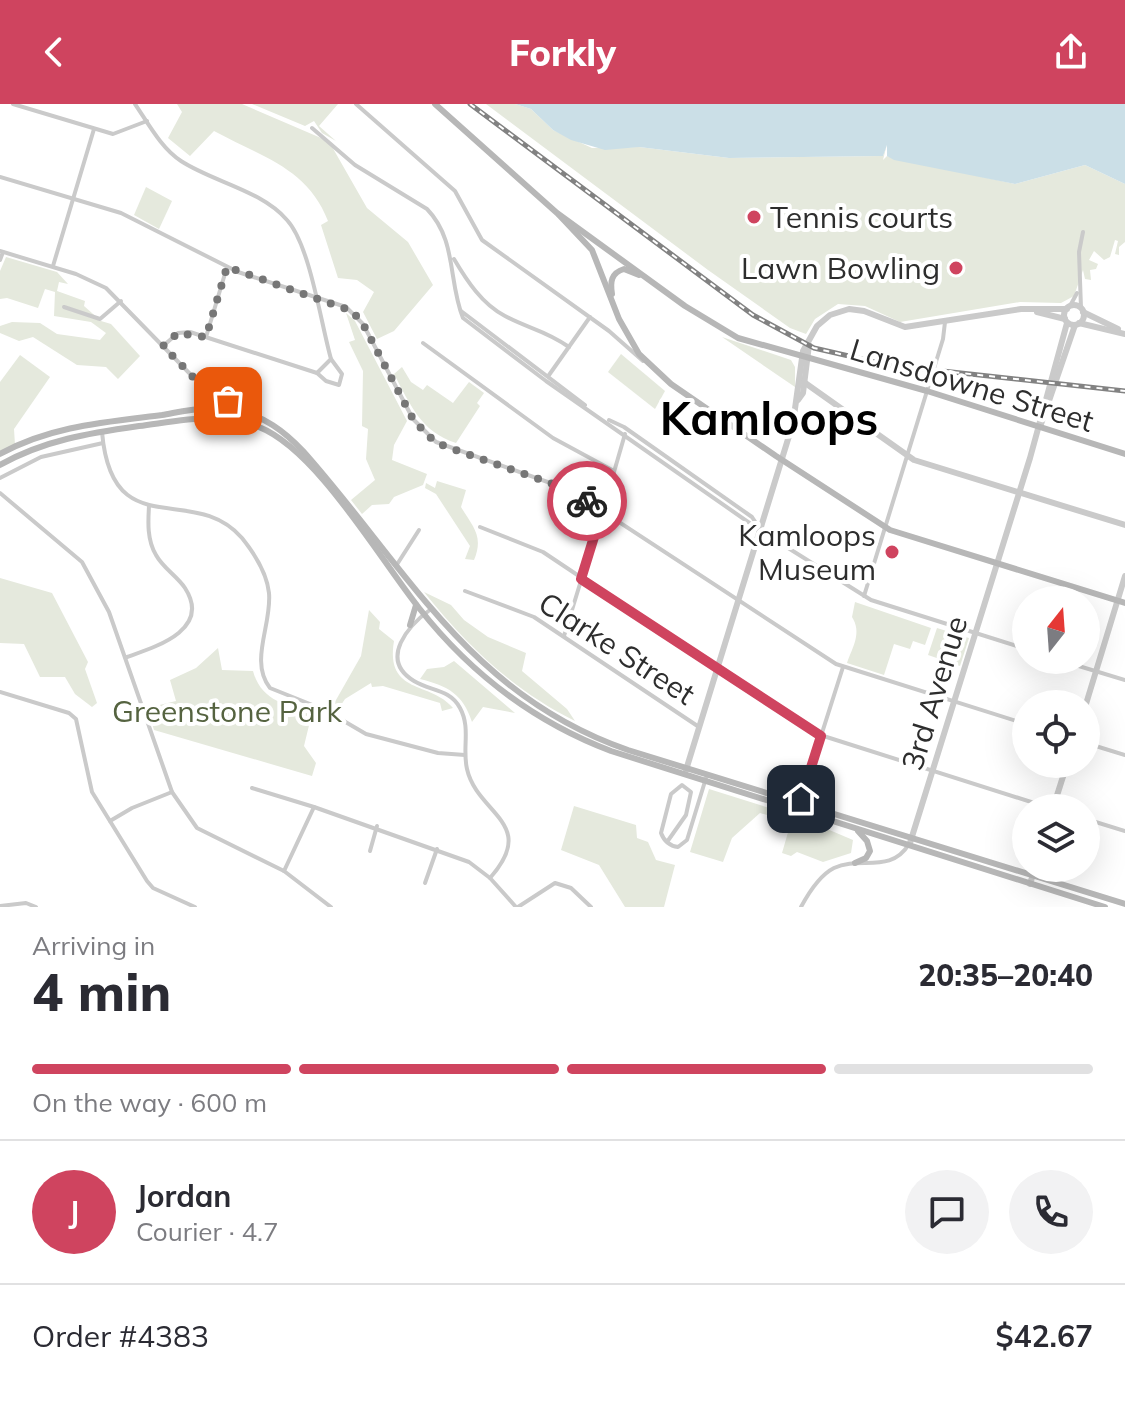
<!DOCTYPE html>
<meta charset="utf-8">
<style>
body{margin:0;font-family:Mulish,sans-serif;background:#f2f2f3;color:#2b2b33;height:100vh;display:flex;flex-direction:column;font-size:30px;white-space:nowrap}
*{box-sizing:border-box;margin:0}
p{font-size:26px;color:#7c7c81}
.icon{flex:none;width:44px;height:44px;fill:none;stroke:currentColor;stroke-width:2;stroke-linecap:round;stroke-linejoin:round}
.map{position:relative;height:803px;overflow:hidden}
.panel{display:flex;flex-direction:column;background:#fff;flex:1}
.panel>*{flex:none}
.needle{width:52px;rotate:17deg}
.controls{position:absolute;left:1012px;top:482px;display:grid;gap:16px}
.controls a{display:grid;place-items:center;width:88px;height:88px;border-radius:50%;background:#fff;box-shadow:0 8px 32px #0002;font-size:40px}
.pin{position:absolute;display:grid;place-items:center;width:68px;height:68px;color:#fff;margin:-34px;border-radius:16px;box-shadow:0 4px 12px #0006}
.courier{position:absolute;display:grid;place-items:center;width:80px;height:80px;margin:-40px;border:6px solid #cf445f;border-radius:50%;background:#fff;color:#222;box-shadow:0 2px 10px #0007}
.head em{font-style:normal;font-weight:800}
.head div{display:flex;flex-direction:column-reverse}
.head{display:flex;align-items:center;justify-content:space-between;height:136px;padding:0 32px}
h1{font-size:52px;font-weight:800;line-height:60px}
.bar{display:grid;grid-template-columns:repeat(4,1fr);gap:12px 8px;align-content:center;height:96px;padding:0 32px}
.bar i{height:10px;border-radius:6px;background:#e1e1e2}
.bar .current{background:#cf445f}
.bar p{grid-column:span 4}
.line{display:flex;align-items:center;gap:20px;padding:0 32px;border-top:2px solid #e1e1e2}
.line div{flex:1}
.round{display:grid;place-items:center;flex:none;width:84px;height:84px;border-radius:42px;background:#f2f2f3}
header{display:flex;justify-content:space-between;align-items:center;height:104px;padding:0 32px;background:#cf445f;color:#fff;font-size:36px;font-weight:800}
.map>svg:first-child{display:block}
</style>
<header><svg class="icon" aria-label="back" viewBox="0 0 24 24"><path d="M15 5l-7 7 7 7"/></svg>Forkly<svg class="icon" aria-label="share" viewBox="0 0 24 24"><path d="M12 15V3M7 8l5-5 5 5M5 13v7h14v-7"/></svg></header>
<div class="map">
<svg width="1125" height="803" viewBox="0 0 1125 803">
<rect width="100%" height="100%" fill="#fff"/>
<g fill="#e5e9dd">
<path d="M177,0h65l79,34 10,7 36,63 41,34 25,43 -39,46 -17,8 -14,-27 11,-20 -17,-12 -19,-2 -17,-53 7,-4c-20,-53 -66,-64 -114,-90l-24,25 -22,-18 14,-26z"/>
<path d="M252,0h86l-19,22 17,15 -14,-8 -8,-12 -9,5z"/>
<path d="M486,0h29l16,5 22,21 39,18 47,-1 90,11 154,-2 4,-12 -4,16 4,-4 128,28 70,-19 40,19v58l-6,5v8l-4,-1 3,-13 -3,-1 -5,17 -6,3 -10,-9 -5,9 9,4 -2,5 -6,1 1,10 -6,-1 -2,-9 -9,26 -13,7 -41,-1 -120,20 -35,-16 -27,-2 -23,15 -9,15 -16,-6 -82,-58z"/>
<path d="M146,83l26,14 -13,28 -25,-14z"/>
<path d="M6,153l51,15 11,12 -9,-2 -2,9 28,10 -1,5 17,15 10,3 29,32 -22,23 -12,-12 -29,-2 -44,-28 -14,4 -19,-8v-7l12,-4 28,1 17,11 43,6 6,-7 -15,-11 -37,-6 1,-24 -10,-3 -7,19 -31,-10 -7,1v-28z"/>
<path d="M346,209l9,8 52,100 -13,24 -2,15 35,14 -4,11 -29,12 -5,7 -17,1 -10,9 -11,-14 24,-20 -9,-21 2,-30 -6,-3 1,-55 -14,-29 6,-2z"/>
<path d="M722,233l69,23 4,7v20z"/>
<path d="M621,250l44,37 -10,18 -47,-37z"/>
<path d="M20,251l30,22 -36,52 1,16 -15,7v-70z"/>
<path d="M402,263l9,15 12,8 4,-5 26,18 16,-21 15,11 -7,10 3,3 -24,37c-35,-11 -46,-39 -62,-69z"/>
<path d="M437,377l29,9 -5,17c12,20 23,29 13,53l-9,-1 5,-13 -34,-52 -11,-6 1,-5 9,5z"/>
<path d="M0,474l52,15 36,69 -3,7 12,34 -5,4 -17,-13 -10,-17h-25l-16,-33 -24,-1z"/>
<path d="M424,488l27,13 13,15 24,17 38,16 -4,18 45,38 8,12c-62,-31 -108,-75 -151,-129z"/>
<path d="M855,498l76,26 -6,17 -12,-4 -3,8 -16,-5 -10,31 -37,-12c6,-17 15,-30 5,-46z"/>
<path d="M369,506l11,12 -1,7 15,12c-9,54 37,40 59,67l-11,3 -2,-8 -57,-17 -11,1 -1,-4 -26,16 -8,12 -5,-4 29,-51z"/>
<path d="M937,524l32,10 -9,28 -32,-11z"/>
<path d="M218,544l4,22 31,1c8,30 33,34 59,42l-8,33 12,17 -4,13 -158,-46 -7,-22 29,-7 -6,-21 26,-12z"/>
<path d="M454,557l61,52 -32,-6 -11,15c-9,-28 -24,-36 -52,-43l7,-10 17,-2z"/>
<path d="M709,685l92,29 52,22 -2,13 -28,9 -26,-10 -6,4 -9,-3 9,-31 -31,-9 -28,25 -9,24 -33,-10z"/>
<path d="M574,702l62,19 1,13 11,4 8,18 19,5 -11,42h-39l-26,-42 -38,-15z"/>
</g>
<path fill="#cbdfe7" d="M515,0h610v80l-40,-19 -70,19 -121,-24 -7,-4v-11l-4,11 -154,2 -90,-11 -34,3 -34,-10 -18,-10 -22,-21z"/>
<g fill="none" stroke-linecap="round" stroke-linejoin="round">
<g stroke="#cacaca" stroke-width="4">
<path d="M13,0l100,30 34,-13"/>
<path d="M135,0c13,19 26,44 46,57 32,21 80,29 106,59 23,25 34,104 44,139l-14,14"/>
<path d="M356,0l99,87 27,49 127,91 34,30"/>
<path d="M312,24l43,37 72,44c30,31 21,72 36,109l83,63 215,150 110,69 155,49"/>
<path d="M0,73l121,36 117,59 108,35 17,17 50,95 23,23 134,48 266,174 190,60"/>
<path d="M0,147l76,23 30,14 88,90 16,11"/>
<path d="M454,155c13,22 28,45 51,57 24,13 40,14 64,31"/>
<path d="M0,156l3,-8"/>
<path d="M53,162l41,-137"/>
<path d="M1070,202l7,-13"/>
<path d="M64,203l36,12 21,-18"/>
<path d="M1081,204l-2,-56 4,-20"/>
<path d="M461,207l124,94"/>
<path d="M206,233l21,-70"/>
<path d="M423,239l130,95 61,33"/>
<path d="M163,242l15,-13 12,-1 127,41 9,8 13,4 3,-11 -11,-15"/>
<path d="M549,271l41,-58"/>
<path d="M609,316l15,7 128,90 8,12"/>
<path d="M102,328c10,115 91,49 140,106 12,15 25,36 27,55 3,32 -20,68 1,95l55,22 41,24 72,19 27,2"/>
<path d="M0,374l41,-21 62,-14"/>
<path d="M0,389l82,69 27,50 63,180 25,36 87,43 47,36"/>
<path d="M605,399l20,-69"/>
<path d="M480,423l63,25 271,181 236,75"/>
<path d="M396,462l23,-36"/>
<path d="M465,487l69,26 165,110"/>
<path d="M864,492l79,-257 2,-17"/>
<path d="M431,505c-22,16 -53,50 -17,72 16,10 36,8 46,27 11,20 2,40 7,61 10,45 72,54 23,109"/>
<path d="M564,532l38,-124"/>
<path d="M127,553c28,-10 85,-27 58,-69 -8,-12 -22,-20 -29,-33 -9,-15 -8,-33 -7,-49"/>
<path d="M1059,556l66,20"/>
<path d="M0,588l69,21 7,6 16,73 55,89 6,7 42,19"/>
<path d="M1086,639l39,12"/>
<path d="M252,684l62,19"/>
<path d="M800,698l43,-135"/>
<path d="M1086,715l39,12"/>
<path d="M110,717l22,-13 40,-16"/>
<path d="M667,738l19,-27 5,-23 -9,-7 -11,9 -10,39c3,8 9,13 17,14l9,-7 19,-62"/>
<path d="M370,747l7,-25"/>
<path d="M284,767l30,-64 155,55 21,16 26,29"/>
<path d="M425,779l12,-34"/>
<path d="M0,802l26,-3 10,4"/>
<path d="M518,803l37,-24 16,5 20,19"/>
<path d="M801,803c7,-13 19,-32 33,-39 26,-12 57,6 75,-24"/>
</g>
<g stroke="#cacaca" stroke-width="6">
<circle cx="1074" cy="211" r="10"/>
<path d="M1037,208l28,7"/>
<path d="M1083,208l35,17"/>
<path d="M1079,219l46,11"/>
<path d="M801,276l113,80 211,65"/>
<path d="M798,296l5,-7 6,-48"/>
<path d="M1040,323l35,-102"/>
<path d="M1086,600l39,-128"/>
<path d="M686,666l107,-347 10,-72 14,-25 13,-11 19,-6 15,2 41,16 116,-18h46"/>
<path d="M1053,704l14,-44"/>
<path d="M910,739l120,-385 37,-135"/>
<path d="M1030,780l5,-16"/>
</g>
<g stroke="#b7b7b7" stroke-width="6">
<path d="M435,0l122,109 128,93 53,32 189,53 198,63"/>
<path d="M559,111l33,35 27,69 20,35 32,30 105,72 114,74 235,73"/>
<path d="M612,190c-2,-12 -1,-21 12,-25l15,6"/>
<path d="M210,285l16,8 1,15"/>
<path d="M0,350c50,-28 106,-32 162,-39 23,-4 50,-11 74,-5 28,6 48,21 67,41 105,118 166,244 325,299l497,154"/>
<path d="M0,361c44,-25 90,-32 139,-39 40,-5 82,-15 120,1 58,23 120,131 160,181 51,65 113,113 192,143l494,156"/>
<path d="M410,521l6,-20"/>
<path d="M855,759l11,-5 4,-7 -3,-10 -9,-10"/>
</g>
<g stroke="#828282" stroke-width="5">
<path id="rail" d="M470,0l283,211 61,33 74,17 237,26"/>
</g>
<use href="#rail" stroke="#fff" stroke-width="2" stroke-dasharray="6" stroke-linecap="butt"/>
</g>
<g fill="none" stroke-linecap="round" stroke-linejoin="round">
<path stroke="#767676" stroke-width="8" stroke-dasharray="0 14.4" d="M228,297l-34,-23 -31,-32 15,-13 28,4 21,-70 125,44 11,13 50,95 15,17 16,10 118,41 25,14"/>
<path stroke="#cf445f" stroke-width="10" d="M587,397l15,10 -21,68 240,157 -20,63"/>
</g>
<g fill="#cf445f" stroke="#fff" stroke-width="3">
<circle cx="754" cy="113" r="8"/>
<circle cx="956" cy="164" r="8"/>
<circle cx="892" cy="448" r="8"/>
</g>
<g text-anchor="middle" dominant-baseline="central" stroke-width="8" stroke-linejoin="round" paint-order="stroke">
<g font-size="30" fill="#2d2d2d" stroke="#fff" text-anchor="end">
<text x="770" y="113" text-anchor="start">Tennis courts</text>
<text x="940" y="164">Lawn Bowling</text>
<text x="876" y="431">Kamloops<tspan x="876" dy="34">Museum</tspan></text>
</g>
<g font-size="30" fill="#2d2d2d" stroke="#fff">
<text transform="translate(972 281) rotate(17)">Lansdowne Street</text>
<text transform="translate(617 544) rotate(33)">Clarke Street</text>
<text transform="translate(934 589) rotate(-73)">3rd Avenue</text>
</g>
<g font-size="30" fill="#556340" stroke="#fff">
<text x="227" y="607">Greenstone Park</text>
</g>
<g font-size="46" font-weight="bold" fill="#000" stroke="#fff">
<text x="769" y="314">Kamloops</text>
</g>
</g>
</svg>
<div class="controls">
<a><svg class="needle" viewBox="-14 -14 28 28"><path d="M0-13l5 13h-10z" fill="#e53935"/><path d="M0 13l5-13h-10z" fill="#7c7c81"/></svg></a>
<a><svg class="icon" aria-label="locate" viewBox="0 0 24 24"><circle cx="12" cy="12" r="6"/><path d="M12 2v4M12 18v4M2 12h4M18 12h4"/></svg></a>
<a><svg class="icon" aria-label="layers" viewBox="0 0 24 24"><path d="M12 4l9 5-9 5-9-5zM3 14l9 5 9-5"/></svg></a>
</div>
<div class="pin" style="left:228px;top:297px;background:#ea580c"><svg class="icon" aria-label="bag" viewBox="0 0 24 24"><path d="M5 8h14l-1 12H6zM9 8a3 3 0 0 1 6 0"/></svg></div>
<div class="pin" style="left:801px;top:695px;background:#1f2937"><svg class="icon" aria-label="home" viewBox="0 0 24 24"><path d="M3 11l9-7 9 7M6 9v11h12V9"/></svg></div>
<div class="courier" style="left:587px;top:397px"><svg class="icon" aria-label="bike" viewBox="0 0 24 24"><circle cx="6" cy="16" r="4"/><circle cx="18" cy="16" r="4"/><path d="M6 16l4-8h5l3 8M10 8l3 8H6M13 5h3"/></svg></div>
</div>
<section class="panel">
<div class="head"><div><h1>4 min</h1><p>Arriving in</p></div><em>20:35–20:40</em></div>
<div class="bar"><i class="current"></i><i class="current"></i><i class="current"></i><i></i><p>On the way · 600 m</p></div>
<div class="line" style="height:144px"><b class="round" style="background:#cf445f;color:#fff">J</b><div><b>Jordan</b><p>Courier · 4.7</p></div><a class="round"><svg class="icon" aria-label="chat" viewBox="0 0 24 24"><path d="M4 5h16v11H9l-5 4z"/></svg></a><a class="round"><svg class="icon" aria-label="phone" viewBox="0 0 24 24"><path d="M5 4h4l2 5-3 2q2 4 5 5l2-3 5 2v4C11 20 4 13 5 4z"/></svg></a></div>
<div class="line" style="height:104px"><div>Order #4383</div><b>$42.67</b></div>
</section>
